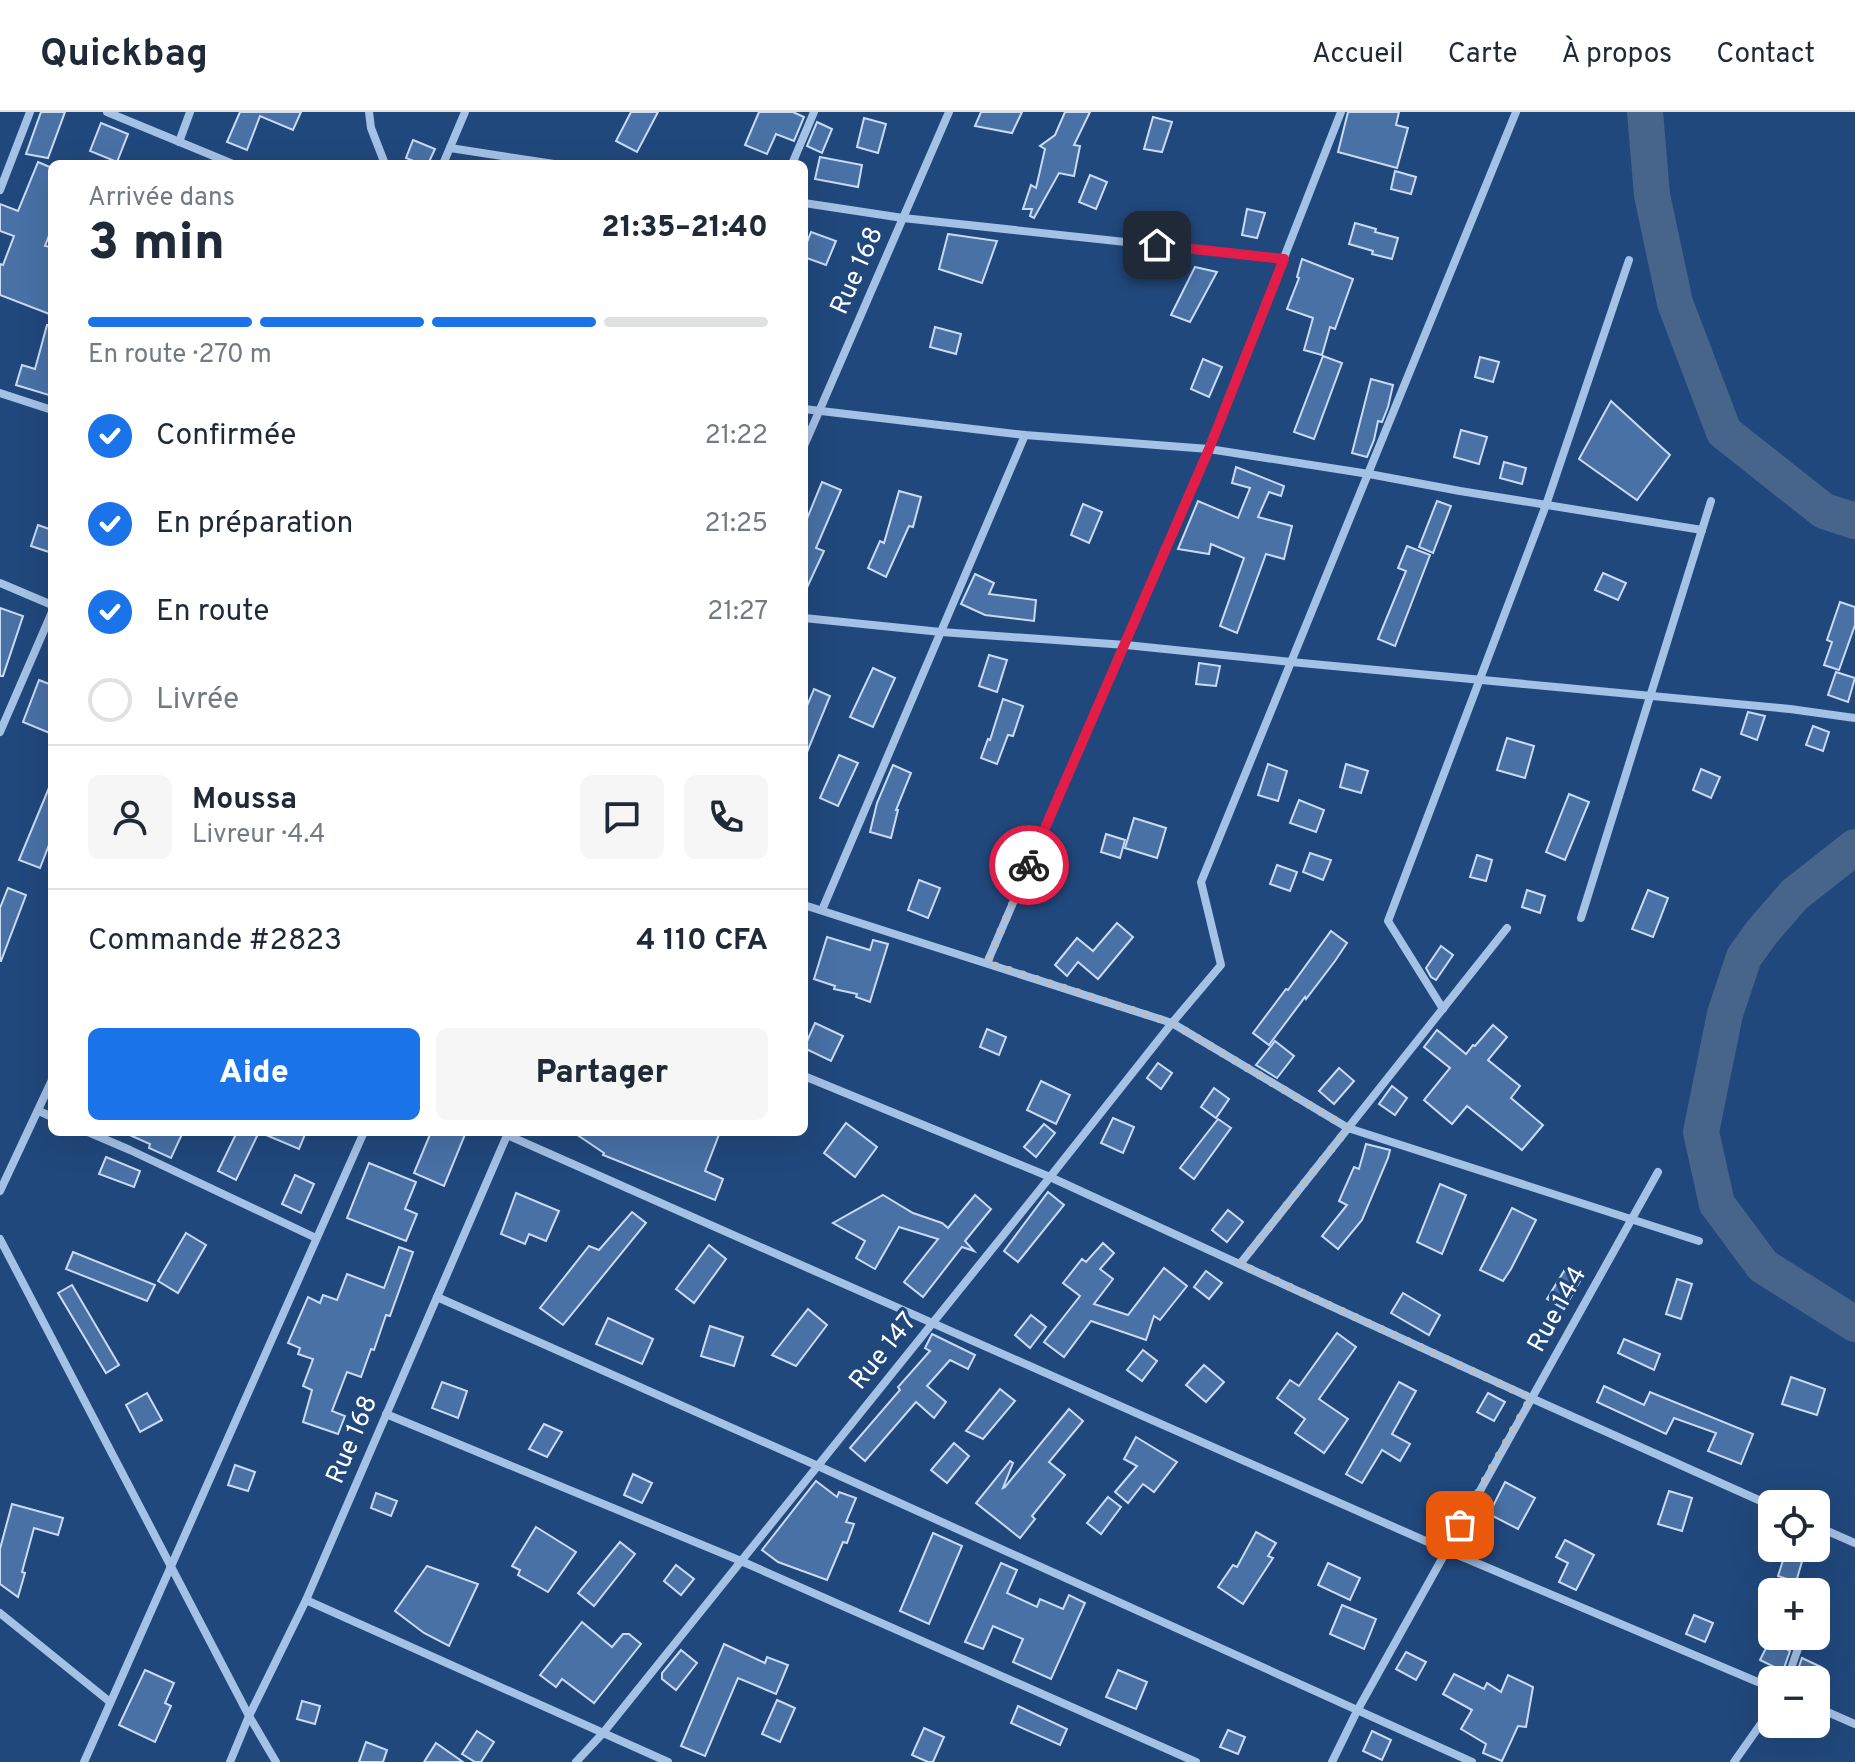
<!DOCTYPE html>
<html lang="fr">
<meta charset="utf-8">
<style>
body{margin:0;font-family:Overpass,sans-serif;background:#f6f6f7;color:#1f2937;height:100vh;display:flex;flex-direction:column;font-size:30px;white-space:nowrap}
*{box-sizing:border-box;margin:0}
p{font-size:26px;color:#747a83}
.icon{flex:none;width:44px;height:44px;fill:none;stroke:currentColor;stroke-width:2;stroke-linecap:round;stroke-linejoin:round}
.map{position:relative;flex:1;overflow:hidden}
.drawer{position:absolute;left:48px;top:48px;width:760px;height:976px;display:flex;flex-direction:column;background:#fff;border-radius:12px;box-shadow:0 8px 32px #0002}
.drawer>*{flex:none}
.buttons{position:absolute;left:1758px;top:1378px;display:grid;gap:16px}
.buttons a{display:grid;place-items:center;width:72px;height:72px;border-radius:12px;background:#fff;box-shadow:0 8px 32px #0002;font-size:40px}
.pin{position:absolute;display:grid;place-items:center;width:68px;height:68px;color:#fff;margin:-34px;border-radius:16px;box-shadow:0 4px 12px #0006}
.courier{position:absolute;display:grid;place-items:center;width:80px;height:80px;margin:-40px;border:6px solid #e11d48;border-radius:50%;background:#fff;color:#222;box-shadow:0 2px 10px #0007}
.headline em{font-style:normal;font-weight:800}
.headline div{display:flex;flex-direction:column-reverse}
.headline{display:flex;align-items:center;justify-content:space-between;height:136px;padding:0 40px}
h1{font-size:52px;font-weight:800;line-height:60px}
.bar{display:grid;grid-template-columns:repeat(4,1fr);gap:12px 8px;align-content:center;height:96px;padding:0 40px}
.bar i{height:10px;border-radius:6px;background:#e0e1e3}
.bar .on{background:#1a73e8}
.bar p{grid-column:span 4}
.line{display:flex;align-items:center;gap:20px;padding:0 40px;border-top:2px solid #e0e1e3}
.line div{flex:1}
.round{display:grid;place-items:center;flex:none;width:84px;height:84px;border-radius:12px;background:#f6f6f7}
ol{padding:0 40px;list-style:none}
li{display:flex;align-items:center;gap:24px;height:88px}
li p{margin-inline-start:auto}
li .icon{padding:8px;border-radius:50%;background:#1a73e8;color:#fff;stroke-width:4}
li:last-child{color:#747a83}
li i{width:44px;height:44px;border:4px solid #e0e1e3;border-radius:50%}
.primary-button{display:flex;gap:16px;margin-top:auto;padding:16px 40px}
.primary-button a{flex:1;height:92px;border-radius:12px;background:#1a73e8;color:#fff;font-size:32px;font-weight:800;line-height:92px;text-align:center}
.primary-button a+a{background:#f6f6f7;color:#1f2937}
header{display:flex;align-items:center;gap:48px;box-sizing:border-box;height:112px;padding:0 40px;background:#fff;border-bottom:2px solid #e0e1e3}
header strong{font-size:38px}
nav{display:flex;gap:44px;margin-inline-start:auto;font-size:28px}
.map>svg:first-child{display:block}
</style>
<header>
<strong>Quickbag</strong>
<nav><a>Accueil</a><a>Carte</a><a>À propos</a><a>Contact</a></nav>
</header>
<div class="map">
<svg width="1855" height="1650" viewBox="0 0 1855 1650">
<rect width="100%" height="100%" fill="#21487c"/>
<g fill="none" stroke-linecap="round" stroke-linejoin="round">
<g stroke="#47648b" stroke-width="36">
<path d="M1645,0l7,83 23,108 49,129 100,79 31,10"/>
<path d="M1855,735l-61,48 -32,37 -18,25 -19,57 -24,118 16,72 46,62 92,58"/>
</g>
</g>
<g fill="#4971a6" stroke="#c7dbf5" stroke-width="2">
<path d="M41,0h24l-17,46 -22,-4z"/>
<path d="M240,0h61l-8,18 -33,-14 -13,34 -20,-8z"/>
<path d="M631,0h27l-21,40 -21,-11z"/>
<path d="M759,0h34l11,5 -10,24 -18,-7 -9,20 -22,-9z"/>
<path d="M981,0h41l-10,21 -37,-7z"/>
<path d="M1065,0h25l-16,33 6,1 -6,30 -15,-3 -25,45 -4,-2 2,-7h-9l8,-24 5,3 9,-39 -5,-3 15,-11z"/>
<path d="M1348,0h51l-3,13 12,3 -11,40 -59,-16z"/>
<path d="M1153,5l19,5 -10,30 -18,-3z"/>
<path d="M864,6l22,6 -8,29 -21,-6z"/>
<path d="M817,10l15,7 -10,24 -15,-7z"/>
<path d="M101,11l27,11 -11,28 -27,-11z"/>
<path d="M413,28l22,9 -7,15h-7l-15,-6z"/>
<path d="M820,45l42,8 -4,22 -43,-8z"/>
<path d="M38,50l14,6v60l-7,18 7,1v68l-52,-20v-31l3,1 11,-29 -14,-5v-27l18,7z"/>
<path d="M1395,59l21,6 -5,17 -20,-5z"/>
<path d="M1090,63l17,7 -11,27 -17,-7z"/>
<path d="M1247,97l18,4 -8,25 -15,-3z"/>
<path d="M1355,111l21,6 -1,3 23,6 -6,21 -20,-5 1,-3 -24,-7z"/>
<path d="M811,120l25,9 -10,24 -22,-8v-7z"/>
<path d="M948,122l49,7 -15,42 -43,-14z"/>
<path d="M1302,147l51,20 -18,50 -5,-2 -8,28 -18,-5 9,-32 -26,-9 12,-31 -2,-1z"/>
<path d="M1195,155l22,5 -27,50 -19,-7z"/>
<path d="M47,213h5v71l-36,-11 6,-20 13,4z"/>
<path d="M935,215l26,7 -5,20 -26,-7z"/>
<path d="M1323,244l19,7 -28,76 -20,-7z"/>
<path d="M1480,245l19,5 -6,20 -18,-5z"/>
<path d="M1203,247l19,8 -13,30 -18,-8z"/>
<path d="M1371,267l22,6 -5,22 -6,15 -4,-1 -4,19 -7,17 -15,-4z"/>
<path d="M1611,289l59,54 -33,45 -58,-41z"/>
<path d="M1461,318l26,7 -8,27 -25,-7z"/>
<path d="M1504,350l22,6 -4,16 -22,-6z"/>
<path d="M1236,355l48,19 -3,10 -12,-4 -11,25 34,9 -8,33 -18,-5 -29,79 -17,-7 24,-68 -33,-14 -2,10 -31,-5 20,-48 40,17 12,-30 -18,-5z"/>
<path d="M822,370l19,8 -25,58 8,3 -20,43v-68z"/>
<path d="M899,379l22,6 -8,30 -4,-1 -23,51 -18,-9 12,-27 4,2z"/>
<path d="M1437,389l14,5 -18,47 -14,-6z"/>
<path d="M1083,392l19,8 -13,31 -18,-8z"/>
<path d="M38,413l14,5v23l-21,-7z"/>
<path d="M1407,434l23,9 -35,91 -17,-7 28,-68 -8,-3z"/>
<path d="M1603,461l23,10 -8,17 -23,-10z"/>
<path d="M975,462l19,9 -5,11 47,6 -2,21 -49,-6 -24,-11z"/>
<path d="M1840,490l15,5v18l-16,45 -15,-5 8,-23 -5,-2z"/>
<path d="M0,496l23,8 -20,60h-3z"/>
<path d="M989,543l18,5 -10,32 -18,-6z"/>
<path d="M1199,551l21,3 -4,20 -20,-2z"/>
<path d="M873,556l22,10 -22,49 -23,-10z"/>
<path d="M1836,560l19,6 -7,24 -20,-7z"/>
<path d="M39,568l13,5v49l-29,-12z"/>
<path d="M814,577l16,7 -25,61 -1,-44z"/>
<path d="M1003,587l20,7 -10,30 -5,-1 -11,29 -16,-6 7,-19 2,1z"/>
<path d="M1748,600l17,4 -8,24 -16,-6z"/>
<path d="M1813,614l16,6 -6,19 -17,-6z"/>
<path d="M1507,626l27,8 -9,32 -28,-8z"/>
<path d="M839,643l19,8 -20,43 -18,-8z"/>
<path d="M1268,652l19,7 -9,30 -20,-6z"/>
<path d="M1346,652l22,7 -7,22 -21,-6z"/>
<path d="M893,653l18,8 -15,37h2l-7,28 -21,-6 7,-29z"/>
<path d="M1701,657l19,8 -9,21 -18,-8z"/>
<path d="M51,671l1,54 -12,31 -21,-8z"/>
<path d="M1569,682l20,8 -24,58 -19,-8z"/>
<path d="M1299,688l25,10 -8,22 -26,-9z"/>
<path d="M1134,706l32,10 -9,30 -32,-10z"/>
<path d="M1106,722l19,6 -5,18 -19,-6z"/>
<path d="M1310,741l21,7 -8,20 -20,-8z"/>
<path d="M1477,743l15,5 -6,21 -16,-4z"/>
<path d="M1277,753l20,7 -7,19 -20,-7z"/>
<path d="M919,768l21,8 -12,30 -20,-8z"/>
<path d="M8,776l18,7 -25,66h-1v-53z"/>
<path d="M1527,778l18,6 -5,17 -18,-6z"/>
<path d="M1648,778l20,8 -15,39 -21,-8z"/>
<path d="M1117,811l16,14 -35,42 -20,-17 -11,14 -12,-11 22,-27 16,13z"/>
<path d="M1331,819l16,12 -12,18 -29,38 -1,-2 -36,48 -16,-12 33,-44 2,1z"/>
<path d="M827,825l43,13 3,-10 15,4 -18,58 -14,-5 1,-3 -23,-5 1,-3 -21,-7z"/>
<path d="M1441,834l12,9 -17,25 -5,-3 -5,-9z"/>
<path d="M815,911l28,13 -12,25 -27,-13z"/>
<path d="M1493,913l14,12 -19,23 32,26 -9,12 32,27 -21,25 -55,-44 -15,18 -28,-24 26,-32 -26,-21 13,-17 29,24 7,-9 2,1z"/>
<path d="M987,917l19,8 -7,18 -19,-8z"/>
<path d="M1275,929l19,15 -17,22 -21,-13z"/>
<path d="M1158,951l14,10 -11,16 -14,-11z"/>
<path d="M1339,956l15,13 -20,23 -15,-13z"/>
<path d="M1041,969l29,14 -14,29 -29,-14z"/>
<path d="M1392,974l15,12 -12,17 -16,-11z"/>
<path d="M1214,976l15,11 -13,19 -15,-11z"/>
<path d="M1113,1006l21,9 -11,26 -22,-10z"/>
<path d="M1218,1007l13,9 -37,51 -14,-11z"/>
<path d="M846,1011l31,24 -22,30 -31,-24z"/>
<path d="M1044,1012l11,9 -19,24 -12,-10z"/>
<path d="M123,1020h60l-12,26 -22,-10 1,-4z"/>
<path d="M237,1020h22l-23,48 -18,-9z"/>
<path d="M259,1020h47l-7,17z"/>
<path d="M431,1020h35l-22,54 -30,-13z"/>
<path d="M573,1020h147l-15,39 18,8 -8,21 -112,-45 1,-2z"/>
<path d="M1366,1032l24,6 -2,8 -26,62 -24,29 -16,-13 25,-31 -8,-4 15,-34 5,2z"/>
<path d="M106,1045l34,14 -6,16 -35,-13z"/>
<path d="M369,1051l47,19 -11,27 12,5 -11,27 -59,-23z"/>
<path d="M295,1063l19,9 -13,29 -19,-9z"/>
<path d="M1440,1072l26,11 -24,59 -25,-12z"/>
<path d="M1048,1080l16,13 -46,57 -14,-11z"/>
<path d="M516,1081l43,18 -13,30 -17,-7 -4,10 -24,-10z"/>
<path d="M883,1083l30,18 29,10 6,5 27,-33 16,14 -26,32 9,10 -12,-4 -39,50 -19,-15 34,-43 -39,-12 -24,42 -19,-11 9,-17 -32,-18z"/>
<path d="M1512,1096l24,12 -25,49 -8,12 -23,-11z"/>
<path d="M1228,1098l15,12 -16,20 -15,-12z"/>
<path d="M632,1100l14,11 -83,102 -23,-17 49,-62 10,4z"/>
<path d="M186,1121l20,12 -28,48 -20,-12z"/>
<path d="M1103,1131l11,10 -14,16 13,10 -19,25 34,11 36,-47 23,18 -27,34 -6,-4 -8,24 -55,-19 -27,36 -20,-15 36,-46 -17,-13 19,-24 4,3z"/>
<path d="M709,1133l17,14 -32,44 -18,-14z"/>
<path d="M399,1135l14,5 -23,64 -4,-1 -12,35 -3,-1 -10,28 -14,-5 -15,39 13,5 -7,18 -35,-12 9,-32 -9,-4 10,-27 -15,-5 2,-6 -12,-5 20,-46 12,6 3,-8 14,5 10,-26 37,14z"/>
<path d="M73,1140l82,33 -8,16 -81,-32z"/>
<path d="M1206,1159l16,12 -13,16 -15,-12z"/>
<path d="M1564,1159l16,10 -16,28 -17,-10z"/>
<path d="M1677,1167l15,5 -11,35 -15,-5z"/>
<path d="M72,1173l47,80 -13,8 -48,-80z"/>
<path d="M1403,1181l37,22 -11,20 -38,-22z"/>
<path d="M808,1197l19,16 -31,41 -24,-11z"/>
<path d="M1031,1203l15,12 -16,21 -15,-13z"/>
<path d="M608,1206l45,21 -11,25 -46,-20z"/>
<path d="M710,1214l33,11 -9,29 -33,-10z"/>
<path d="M1337,1221l19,14 -37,52 29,20 -24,34 -29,-20 10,-14 -28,-21 13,-18 9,6z"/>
<path d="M932,1222l43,21 -7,14 -18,-9 -23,26 19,16 -12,16 -18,-16 -51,59 -15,-13 50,-58 -2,-3 32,-36 -5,-3z"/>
<path d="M1624,1227l36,15 -6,16 -36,-17z"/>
<path d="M1143,1238l14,11 -15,20 -15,-11z"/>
<path d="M1204,1253l20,17 -18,20 -20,-17z"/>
<path d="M1791,1265l34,12 -8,26 -35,-11z"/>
<path d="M442,1270l25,9 -9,27 -26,-10z"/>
<path d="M1399,1270l17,9 -24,43 18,10 -10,17 -18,-11 -20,33 -16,-9z"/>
<path d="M1604,1274l40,19 6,-13 103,42 -12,30 -33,-13 8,-18 -42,-15 -8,16 -69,-32z"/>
<path d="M1000,1277l15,12 -32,38 -17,-8z"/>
<path d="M147,1281l15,27 -22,12 -14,-27z"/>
<path d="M1488,1281l17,9 -11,19 -17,-9z"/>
<path d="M1069,1297l14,12 -34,41 16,13 -33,41 3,3 -15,19 -44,-35 34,-42 3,2 -10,25 2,-1z"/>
<path d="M544,1312l18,8 -15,25 -18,-8z"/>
<path d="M1136,1325l41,25 -23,30 -11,-8 -15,19 -13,-11 22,-26 -13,-7z"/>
<path d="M954,1331l15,13 -22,27 -16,-13z"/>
<path d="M235,1353l20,7 -7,19 -20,-6z"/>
<path d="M633,1362l19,9 -10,20 -18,-8z"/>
<path d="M816,1369l21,16 2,-5 17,6 -10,24 8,2 -7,19 -4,-1 -16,38 -49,-18 -16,-12z"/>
<path d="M1505,1370l30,16 -17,31 -29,-15z"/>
<path d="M1669,1379l23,7 -10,33 -24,-7z"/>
<path d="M376,1381l21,8 -6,15 -20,-8z"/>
<path d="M1108,1385l13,10 -20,27 -14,-11z"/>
<path d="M12,1392l51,14 -5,17 -24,-7 -12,44 3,1 -7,24 -18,-13v-35z"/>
<path d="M1476,1401l12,7 -13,22 -12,-7z"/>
<path d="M536,1415l40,25 -28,40 -30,-17 2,-5 -8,-4z"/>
<path d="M1256,1420l20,11 -8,13 5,2 -30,46 -25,-17 15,-22 4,2z"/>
<path d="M933,1421l29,13 -33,78 -29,-13z"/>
<path d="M1565,1428l29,15 -18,35 -17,-8 9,-19 -12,-6z"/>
<path d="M620,1430l15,12 -41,52 -16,-13z"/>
<path d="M1787,1436h19l-10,34 -18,-6z"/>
<path d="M1001,1451l16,7 -10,23 30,14 3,-8 23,10 6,-14 16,8 -34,76 -38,-17 10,-23 -30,-13 -10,23 -18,-7z"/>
<path d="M1328,1451l32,15 -10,22 -32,-15z"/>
<path d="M676,1453l18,14 -13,16 -17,-14z"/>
<path d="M427,1454l51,18 -29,62 -25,-13 -29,-22z"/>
<path d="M1342,1493l34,14 -12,30 -34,-15z"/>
<path d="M1694,1503l19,8 -8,19 -19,-8z"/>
<path d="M582,1510l30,25 11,-13h6l12,10 -47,59 -32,-24 -6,8 -16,-12z"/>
<path d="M1772,1524h12l8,4 -4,10 2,1 -7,20 -23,-11z"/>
<path d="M724,1532l41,19 2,-6 21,8 -12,29 -38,-16 -33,78 -24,-10z"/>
<path d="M681,1538l16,13 -21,27 -14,-11v-6z"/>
<path d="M1406,1540l20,10 -10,18 -20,-11z"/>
<path d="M1802,1546l19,9 -7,13h-14l-5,-2z"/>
<path d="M145,1558l29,13 -9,20 6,3 -16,36 -36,-17z"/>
<path d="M1118,1558l29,12 -11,27 -30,-12z"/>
<path d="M1454,1562l30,15 3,-6 14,9 7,-17 25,12 -7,40 -8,-1 -16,35 -19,-8 3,-9 -25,-15 11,-19 -29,-16z"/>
<path d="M777,1588l18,8 -15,34 -18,-8z"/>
<path d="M302,1589l18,5 -5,18 -18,-5z"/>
<path d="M1018,1594l49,23 -7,16 -49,-22z"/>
<path d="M924,1616l20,9 -11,25h-5l-16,-7z"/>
<path d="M1228,1618l17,7 -7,17 -18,-7z"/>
<path d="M477,1619l17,11 -13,20h-6l-13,-8z"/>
<path d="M1372,1619l19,9 -9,20 -19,-9z"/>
<path d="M366,1630l21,8 -4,12h-24z"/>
<path d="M436,1631l27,19h-39z"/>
</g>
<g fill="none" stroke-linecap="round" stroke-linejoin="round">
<g stroke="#a4c1e6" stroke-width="8">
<path d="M107,0l126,52"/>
<path d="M369,0l2,16 14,36"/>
<path d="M179,30l11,-30"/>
<path d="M450,36l104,16"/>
<path d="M443,52l22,-52"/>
<path d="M792,52l22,-52"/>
<path d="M0,78l30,-78"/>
<path d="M804,91l99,15 381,41"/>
<path d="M0,281l52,17"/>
<path d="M804,297l221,26 184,14 160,25 91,17 242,39"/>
<path d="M804,334l145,-334"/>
<path d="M0,471l52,22"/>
<path d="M804,506l137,14 185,13 165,17 499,47 65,9"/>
<path d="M0,620l52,-120"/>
<path d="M804,793l368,118 176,105 351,113"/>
<path d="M822,798l203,-475"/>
<path d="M1581,806l130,-417"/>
<path d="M987,851l222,-514 132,-337"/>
<path d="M1443,897l-55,-88 158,-416 83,-245"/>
<path d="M804,964l246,101 481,221 241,108"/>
<path d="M39,999l13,6"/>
<path d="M88,1020l42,18 186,88"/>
<path d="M507,1023l939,415 326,138"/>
<path d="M0,1079l52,-111"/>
<path d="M0,1127l249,477 27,46"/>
<path d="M1240,1152l267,-336"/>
<path d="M437,1185l381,169 654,296"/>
<path d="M386,1302l355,147 455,201"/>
<path d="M1816,1414l39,17"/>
<path d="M306,1488l362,162"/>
<path d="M0,1501l110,89"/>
<path d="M1787,1568l14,-40"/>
<path d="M1816,1595l39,17"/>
<path d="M84,1650l280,-630"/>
<path d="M230,1650l19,-46 57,-116 202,-467"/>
<path d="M576,1650l27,-29 447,-556 122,-154 49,-58 -20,-83 315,-770"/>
<path d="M1332,1650l25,-51 301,-539"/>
<path d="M1734,1650l38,-54"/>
</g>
</g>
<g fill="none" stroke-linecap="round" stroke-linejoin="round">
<path stroke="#b1bfd1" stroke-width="8" stroke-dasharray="0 14.4" d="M1029,753l-42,98 185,60 176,105 -108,136 291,134 -71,127"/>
<path stroke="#e11d48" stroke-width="10" d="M1029,753l180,-416 75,-190 -127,-14"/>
</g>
<g text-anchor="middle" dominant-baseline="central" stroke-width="7" stroke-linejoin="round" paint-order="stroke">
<g font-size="26" fill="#fff" stroke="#21487c">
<text transform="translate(858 159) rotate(-66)">Rue 168</text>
<text transform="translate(1558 1198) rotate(-61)">Rue 144</text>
<text transform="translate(884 1240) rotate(-51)">Rue 147</text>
<text transform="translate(353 1328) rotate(-67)">Rue 168</text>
</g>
</g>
</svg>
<div class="buttons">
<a><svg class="icon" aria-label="locate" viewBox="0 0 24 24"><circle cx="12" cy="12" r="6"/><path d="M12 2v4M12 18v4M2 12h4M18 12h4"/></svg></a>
<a>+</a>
<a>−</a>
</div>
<div class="pin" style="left:1460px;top:1413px;background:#ea580c"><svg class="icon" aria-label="bag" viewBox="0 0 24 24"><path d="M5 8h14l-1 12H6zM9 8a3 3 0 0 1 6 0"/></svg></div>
<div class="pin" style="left:1157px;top:133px;background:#1f2937"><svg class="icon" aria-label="home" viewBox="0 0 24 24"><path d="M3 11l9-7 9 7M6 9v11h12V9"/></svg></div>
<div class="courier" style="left:1029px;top:753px"><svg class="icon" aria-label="bike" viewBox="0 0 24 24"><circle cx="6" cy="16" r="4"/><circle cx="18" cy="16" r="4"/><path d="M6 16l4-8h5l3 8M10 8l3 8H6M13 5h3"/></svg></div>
<section class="drawer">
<div class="headline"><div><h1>3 min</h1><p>Arrivée dans</p></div><em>21:35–21:40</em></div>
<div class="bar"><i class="on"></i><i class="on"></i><i class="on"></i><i></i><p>En route · 270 m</p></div>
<ol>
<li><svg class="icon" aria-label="check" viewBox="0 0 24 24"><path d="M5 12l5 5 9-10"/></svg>Confirmée<p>21:22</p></li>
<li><svg class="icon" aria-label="check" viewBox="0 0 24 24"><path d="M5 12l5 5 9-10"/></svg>En préparation<p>21:25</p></li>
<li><svg class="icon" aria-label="check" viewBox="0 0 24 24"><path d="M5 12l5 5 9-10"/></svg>En route<p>21:27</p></li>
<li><i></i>Livrée</li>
</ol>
<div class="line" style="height:144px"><a class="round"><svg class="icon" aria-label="person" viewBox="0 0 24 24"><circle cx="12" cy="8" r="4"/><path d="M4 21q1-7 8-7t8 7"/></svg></a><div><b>Moussa</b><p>Livreur · 4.4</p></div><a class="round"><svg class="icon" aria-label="chat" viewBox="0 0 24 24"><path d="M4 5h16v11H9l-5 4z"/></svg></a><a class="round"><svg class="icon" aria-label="phone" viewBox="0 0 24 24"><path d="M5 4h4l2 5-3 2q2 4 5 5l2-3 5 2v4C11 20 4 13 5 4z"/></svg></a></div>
<div class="line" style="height:104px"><div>Commande #2823</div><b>4 110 CFA</b></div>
<div class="primary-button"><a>Aide</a><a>Partager</a></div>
</section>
</div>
